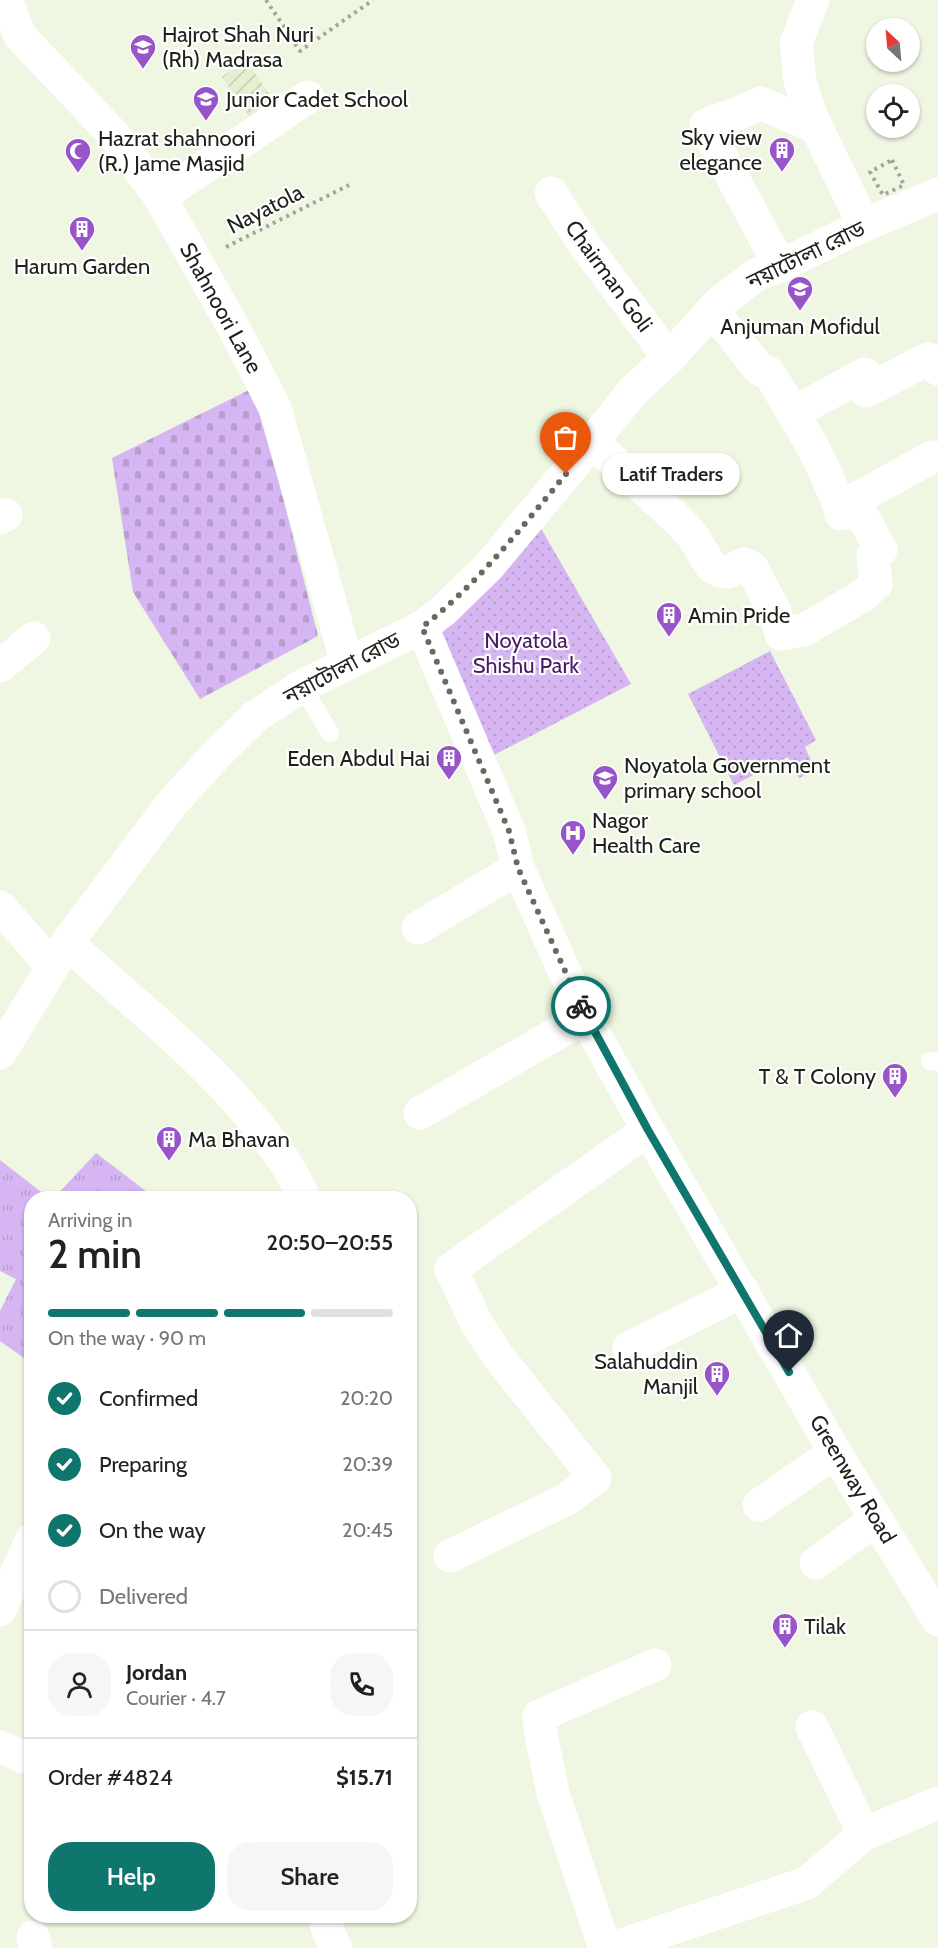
<!DOCTYPE html>
<meta charset="utf-8">
<style>
body{margin:0;font-family:Cabin,"Noto Sans Bengali",sans-serif;background:#f6f6f6;color:#222;height:100vh;display:flex;flex-direction:column;font-size:22px;white-space:nowrap}
*{box-sizing:border-box;margin:0}
p{font-size:20px;color:#767676}
.icon{flex:none;width:33px;height:33px;fill:none;stroke:currentColor;stroke-width:2;stroke-linecap:round;stroke-linejoin:round}
.map{position:relative;flex:1;overflow:hidden}
.sheet{position:absolute;left:24px;top:1191px;width:393px;height:732px;display:flex;flex-direction:column;background:#fff;border-radius:24px;box-shadow:0 2px 4px #0004}
.sheet>*{flex:none}
.needle{width:39px;rotate:334deg}
.controls{position:absolute;left:866px;top:18px;display:grid;gap:12px}
.controls a{display:grid;place-items:center;width:54px;height:54px;border-radius:50%;background:#fff;box-shadow:0 2px 4px #0004;font-size:30px}
.pin{position:absolute;display:grid;place-items:center;width:51px;height:51px;color:#fff;margin:-62px -26px;border-radius:50% 50% 50% 0;rotate:-45deg;box-shadow:0 0 6px #0007}
.pin .icon{rotate:45deg}
.courier{position:absolute;display:grid;place-items:center;width:60px;height:60px;margin:-30px;border:4px solid #0f766e;border-radius:50%;background:#fff;color:#222;box-shadow:0 2px 8px #0007}
.bubble{position:absolute;height:42px;border-radius:21px;background:#fff;box-shadow:0 2px 4px #0004;font-size:20px;font-weight:600;line-height:42px;text-align:center}
.headline em{font-style:normal;font-weight:600}
.headline div{display:flex;flex-direction:column-reverse}
.headline{display:flex;align-items:center;justify-content:space-between;height:102px;padding:0 24px}
h1{font-size:39px;font-weight:600;line-height:45px}
.bar{display:grid;grid-template-columns:repeat(4,1fr);gap:9px 6px;align-content:center;height:72px;padding:0 24px}
.bar i{height:8px;border-radius:4px;background:#e0e0e0}
.bar .current{background:#0f766e}
.bar p{grid-column:span 4}
.line{display:flex;align-items:center;gap:15px;padding:0 24px;border-top:2px solid #e0e0e0}
.line div{flex:1}
.round{display:grid;place-items:center;flex:none;width:63px;height:63px;border-radius:24px;background:#f6f6f6}
ol{padding:0 24px;list-style:none}
li{display:flex;align-items:center;gap:18px;height:66px}
li p{margin-inline-start:auto}
li .icon{padding:6px;border-radius:50%;background:#0f766e;color:#fff;stroke-width:4}
li:last-child{color:#767676}
li i{width:33px;height:33px;border:3px solid #e0e0e0;border-radius:50%}
.button{display:flex;gap:12px;margin-top:auto;padding:12px 24px}
.button a{flex:1;height:69px;border-radius:24px;background:#0f766e;color:#fff;font-size:24px;font-weight:600;line-height:69px;text-align:center}
.button a+a{background:#f6f6f6;color:#222}
.map>svg:first-child{display:block}
</style>
<div class="map">
<svg width="938" height="1948" viewBox="0 0 938 1948">
<defs>
<pattern id="industrial-furrows" width="10" height="10" patternUnits="userSpaceOnUse" patternTransform="scale(1.5)"><rect width="10" height="10" fill="#e5efd2"/><path d="M-1 1l2-2M0 10L10 0M9 11l2-2" fill="none" stroke="#c4cdb4"/></pattern>
<pattern id="grass-tufts" width="24" height="20" patternUnits="userSpaceOnUse" patternTransform="scale(1.5)"><rect width="24" height="20" fill="#d6b6f2"/><path d="M3 7l-1-3M5 7V3M7 7l1-3M15 17l-1-3M17 17v-4M19 17l1-3" fill="none" stroke="#b79ccf"/></pattern>
<pattern id="cemetery-stones" width="16" height="16" patternUnits="userSpaceOnUse" patternTransform="scale(1.5)"><rect width="16" height="16" fill="#d6b6f2"/><path d="M2 7V4a2 2 0 0 1 4 0v3zM10 15v-3a2 2 0 0 1 4 0v3z" fill="#b79ccf"/></pattern>
<pattern id="park-dots" width="8" height="8" patternUnits="userSpaceOnUse" patternTransform="scale(1.5)"><rect width="8" height="8" fill="#d6b6f2"/><path d="M2 2h.1M6 6h.1" fill="none" stroke="#b79ccf" stroke-width="1.8" stroke-linecap="round"/></pattern>
</defs>
<rect width="100%" height="100%" fill="#eff6e1"/>
<path fill="url(#industrial-furrows)" d="M246,60l33,49 -23,17 -34,-49z"/>
<g fill="url(#grass-tufts)">
<path d="M96,1153l59,45h-101z"/>
<path d="M0,1160l49,38h-17l-1,165 -31,-22v-30l16,-32 -16,-8z"/>
</g>
<path fill="url(#cemetery-stones)" d="M255,387l63,249 -118,63 -67,-107 -21,-134z"/>
<g fill="url(#park-dots)">
<path d="M532,513l99,171 -141,73 -66,-151z"/>
<path d="M770,651l46,89 -11,7 10,23 -16,8 -11,-21 -54,28 -46,-91z"/>
</g>
<g fill="none" stroke-linecap="round" stroke-linejoin="round">
<g stroke="#a1a796" stroke-width="4" stroke-dasharray="3 4.5" stroke-linecap="butt">
<path d="M266,0l34,51 73,-51"/>
<path d="M892,160l12,25 -21,10 -13,-23z"/>
<path d="M226,247l123,-62"/>
</g>
<g stroke="#fff" stroke-width="18">
<path d="M302,686l28,47"/>
<path d="M930,1061l8,1"/>
</g>
<g stroke="#fff" stroke-width="33">
<path d="M6,0l14,36 94,99 46,62 76,135 39,76 72,255"/>
<path d="M813,0l-17,43 4,38 12,37 52,107"/>
<path d="M551,193l33,51 85,114"/>
<path d="M160,197l148,-100"/>
<path d="M780,266l-74,-138v-3l4,-2 30,-10 21,-10 56,25"/>
<path d="M712,310l48,60 9,3c27,44 56,90 72,139"/>
<path d="M866,391l62,-32 10,10"/>
<path d="M793,413l72,-39"/>
<path d="M591,444l18,13 68,62 15,16 19,31 9,5 8,1 16,-8 8,4 23,44 6,22 23,-4 58,-34 14,-12 -3,-28 8,-6 -22,-40 -18,4 1,-7 90,-50"/>
<path d="M0,518l6,-3"/>
<path d="M422,627l87,204 9,37 67,149 63,113 187,322 103,168"/>
<path d="M0,666l34,-28"/>
<path d="M0,907l52,59"/>
<path d="M418,928l100,-60"/>
<path d="M67,943c74,67 156,129 213,212 10,13 17,29 24,43"/>
<path d="M420,1113l165,-96"/>
<path d="M629,1348l114,-57"/>
<path d="M759,1505l76,-53"/>
<path d="M450,1556l117,-57 28,-21 -98,-123 -21,-33 -25,-53 197,-139"/>
<path d="M816,1563l60,-44"/>
<path d="M0,1610l32,-71"/>
<path d="M812,1727l52,107"/>
<path d="M0,1747l24,10 8,1"/>
<path d="M324,1916l4,15 8,17"/>
<path d="M33,1937l3,11"/>
<path d="M605,1948l-51,-151 -14,-67 -1,-14 116,-51"/>
<path d="M613,1948l194,-65 57,-49 74,-31"/>
</g>
<path stroke="#fff" stroke-width="33" d="M0,1053l67,-110 106,-141 44,-48 39,-38 46,-30 120,-59 22,-17 45,-44 102,-122 42,-53 36,-33 50,-55 37,-28 24,-9 84,-41 74,-31"/>
</g>
<g fill="none" stroke-linecap="round" stroke-linejoin="round">
<path stroke="#676c5f" stroke-width="6" stroke-dasharray="0 10.8" d="M566,474c-45,54 -88,110 -144,153l87,204 9,37 63,138"/>
<path stroke="#0f766e" stroke-width="8" d="M581,1006l67,124 141,242"/>
</g>
<defs>
<g id="school-pin" transform="scale(1.35)"><path d="M0 17L-7.5 6A9.5 9.5 0 1 1 7.5 6Z" fill="#9854c9" stroke="#fff"/><path d="M0-5L7-2L0 1L-7-2ZM-4 1L0 2.5L4 1V4Q0 6-4 4Z" fill="#fff"/></g>
<g id="building-pin" transform="scale(1.35)"><path d="M0 17L-7.5 6A9.5 9.5 0 1 1 7.5 6Z" fill="#9854c9" stroke="#fff"/><path d="M-4-6H4V6H1V3H-1V6H-4ZM-2.5-4.3h1.7v1.8h-1.7ZM.8-4.3h1.7v1.8H.8ZM-2.5-1h1.7V.8h-1.7ZM.8-1h1.7V.8H.8Z" fill="#fff"/></g>
<g id="mosque-pin" transform="scale(1.35)"><path d="M0 17L-7.5 6A9.5 9.5 0 1 1 7.5 6Z" fill="#9854c9" stroke="#fff"/><path d="M3.5-4.9A6 6 0 1 0 3.5 4.9A5 5 0 1 1 3.5-4.9Z" fill="#fff"/></g>
<g id="hospital-pin" transform="scale(1.35)"><path d="M0 17L-7.5 6A9.5 9.5 0 1 1 7.5 6Z" fill="#9854c9" stroke="#fff"/><path d="M-5-5h3v3.5h4V-5h3V5h-3V1.5h-4V5h-3Z" fill="#fff"/></g>
</defs>
<g fill-rule="evenodd">
<use href="#school-pin" x="143" y="47"/>
<use href="#school-pin" x="206" y="99"/>
<use href="#building-pin" x="782" y="150"/>
<use href="#mosque-pin" x="78" y="151"/>
<use href="#building-pin" x="82" y="229"/>
<use href="#school-pin" x="800" y="289"/>
<use href="#building-pin" x="669" y="615"/>
<use href="#building-pin" x="449" y="758"/>
<use href="#school-pin" x="605" y="778"/>
<use href="#hospital-pin" x="573" y="833"/>
<use href="#building-pin" x="895" y="1076"/>
<use href="#building-pin" x="169" y="1139"/>
<use href="#building-pin" x="717" y="1374"/>
<use href="#building-pin" x="785" y="1626"/>
</g>
<g text-anchor="middle" dominant-baseline="central" stroke-width="4.5" stroke-linejoin="round" paint-order="stroke">
<g font-size="22" fill="#1e2119" stroke="#fff" text-anchor="start">
<text x="162" y="34">Hajrot Shah Nuri<tspan x="162" dy="25">(Rh) Madrasa</tspan></text>
<text x="226" y="99">Junior Cadet School</text>
<text x="762" y="137" text-anchor="end">Sky view<tspan x="762" dy="25">elegance</tspan></text>
<text x="98" y="138">Hazrat shahnoori<tspan x="98" dy="25">(R.) Jame Masjid</tspan></text>
<text x="82" y="266" text-anchor="middle">Harum Garden</text>
<text x="800" y="326" text-anchor="middle">Anjuman Mofidul</text>
<text x="688" y="615">Amin Pride</text>
<text x="430" y="758" text-anchor="end">Eden Abdul Hai</text>
<text x="624" y="765">Noyatola Government<tspan x="624" dy="25">primary school</tspan></text>
<text x="592" y="820">Nagor<tspan x="592" dy="25">Health Care</tspan></text>
<text x="876" y="1076" text-anchor="end">T &amp; T Colony</text>
<text x="188" y="1139">Ma Bhavan</text>
<text x="698" y="1361" text-anchor="end">Salahuddin<tspan x="698" dy="25">Manjil</tspan></text>
<text x="804" y="1626">Tilak</text>
</g>
<g font-size="22" fill="#1e2119" stroke="#fff">
<text transform="translate(265 209) rotate(-27)">Nayatola</text>
<text transform="translate(806 255) rotate(-26)">নয়াটোলা রোড</text>
<text transform="translate(609 276) rotate(54)">Chairman Goli</text>
<text transform="translate(221 308) rotate(61)">Shahnoori Lane</text>
<text transform="translate(342 668) rotate(-28)">নয়াটোলা রোড</text>
<text transform="translate(853 1479) rotate(59)">Greenway Road</text>
</g>
<g font-size="22" fill="#491b66" stroke="#fff">
<text x="526" y="640">Noyatola<tspan x="526" dy="25">Shishu Park</tspan></text>
</g>
</g>
</svg>
<div class="controls">
<a><svg class="needle" viewBox="-14 -14 28 28"><path d="M0-13l5 13h-10z" fill="#e53935"/><path d="M0 13l5-13h-10z" fill="#767676"/></svg></a>
<a><svg class="icon" aria-label="locate" viewBox="0 0 24 24"><circle cx="12" cy="12" r="6"/><path d="M12 2v4M12 18v4M2 12h4M18 12h4"/></svg></a>
</div>
<div class="pin" style="left:566px;top:474px;background:#ea580c"><svg class="icon" aria-label="bag" viewBox="0 0 24 24"><path d="M5 8h14l-1 12H6zM9 8a3 3 0 0 1 6 0"/></svg></div>
<div class="pin" style="left:789px;top:1372px;background:#1f2937"><svg class="icon" aria-label="home" viewBox="0 0 24 24"><path d="M3 11l9-7 9 7M6 9v11h12V9"/></svg></div>
<div class="courier" style="left:581px;top:1006px"><svg class="icon" aria-label="bike" viewBox="0 0 24 24"><circle cx="6" cy="16" r="4"/><circle cx="18" cy="16" r="4"/><path d="M6 16l4-8h5l3 8M10 8l3 8H6M13 5h3"/></svg></div>
<div class="bubble" style="left:602px;top:453px;width:138px">Latif Traders</div>
<section class="sheet">
<div class="headline"><div><h1>2 min</h1><p>Arriving in</p></div><em>20:50–20:55</em></div>
<div class="bar"><i class="current"></i><i class="current"></i><i class="current"></i><i></i><p>On the way · 90 m</p></div>
<ol>
<li><svg class="icon" aria-label="check" viewBox="0 0 24 24"><path d="M5 12l5 5 9-10"/></svg>Confirmed<p>20:20</p></li>
<li><svg class="icon" aria-label="check" viewBox="0 0 24 24"><path d="M5 12l5 5 9-10"/></svg>Preparing<p>20:39</p></li>
<li><svg class="icon" aria-label="check" viewBox="0 0 24 24"><path d="M5 12l5 5 9-10"/></svg>On the way<p>20:45</p></li>
<li><i></i>Delivered</li>
</ol>
<div class="line" style="height:108px"><a class="round"><svg class="icon" aria-label="person" viewBox="0 0 24 24"><circle cx="12" cy="8" r="4"/><path d="M4 21q1-7 8-7t8 7"/></svg></a><div><b>Jordan</b><p>Courier · 4.7</p></div><a class="round"><svg class="icon" aria-label="phone" viewBox="0 0 24 24"><path d="M5 4h4l2 5-3 2q2 4 5 5l2-3 5 2v4C11 20 4 13 5 4z"/></svg></a></div>
<div class="line" style="height:78px"><div>Order #4824</div><b>$15.71</b></div>
<div class="button"><a>Help</a><a>Share</a></div>
</section>
</div>
